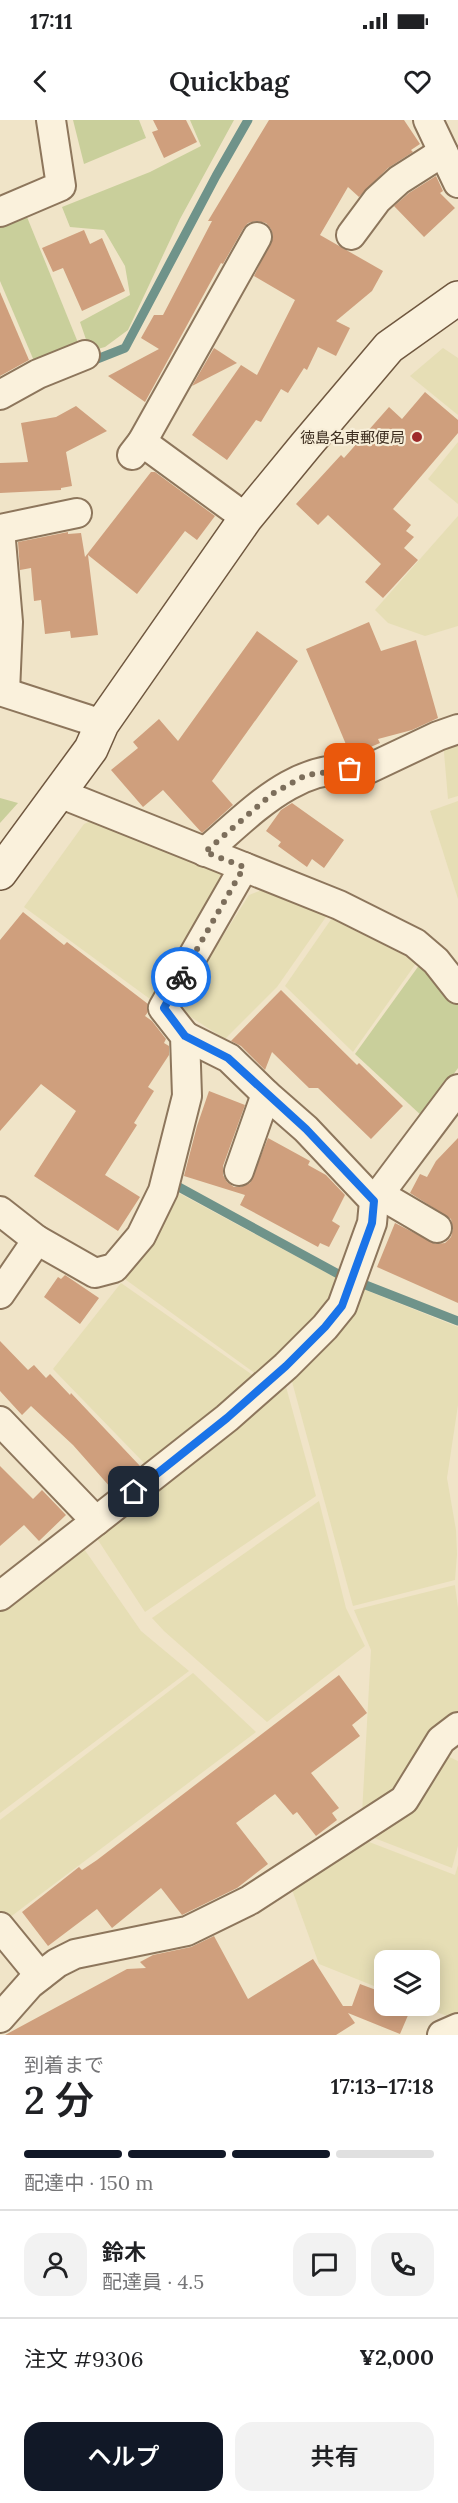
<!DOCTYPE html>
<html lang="ja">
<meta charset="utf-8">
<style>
body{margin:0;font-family:Lora,"Noto Sans JP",serif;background:#f2f2f2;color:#202124;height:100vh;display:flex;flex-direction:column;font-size:22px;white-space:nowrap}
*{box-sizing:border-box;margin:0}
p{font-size:20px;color:#757577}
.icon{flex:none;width:33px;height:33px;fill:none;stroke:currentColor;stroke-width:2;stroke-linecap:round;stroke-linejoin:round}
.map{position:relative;height:1915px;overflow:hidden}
.drawer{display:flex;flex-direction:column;background:#fff;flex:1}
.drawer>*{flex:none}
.tools{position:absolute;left:374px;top:1830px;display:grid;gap:12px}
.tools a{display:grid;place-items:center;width:66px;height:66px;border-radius:12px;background:#fff;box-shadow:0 3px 15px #0003;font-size:30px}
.pin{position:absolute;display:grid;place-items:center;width:51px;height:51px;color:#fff;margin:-26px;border-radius:12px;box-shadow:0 3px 9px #0006}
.courier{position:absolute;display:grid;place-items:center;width:60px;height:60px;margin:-30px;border:4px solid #1a73e8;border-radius:50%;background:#fff;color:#222;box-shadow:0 2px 8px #0007}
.summary em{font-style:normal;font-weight:600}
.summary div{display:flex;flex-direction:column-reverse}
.summary{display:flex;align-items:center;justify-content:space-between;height:102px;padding:0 24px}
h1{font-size:39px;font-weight:600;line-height:45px}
.bar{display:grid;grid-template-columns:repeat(4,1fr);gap:9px 6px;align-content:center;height:72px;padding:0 24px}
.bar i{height:8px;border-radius:4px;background:#e0e0e0}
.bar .active{background:#111827}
.bar p{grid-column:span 4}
.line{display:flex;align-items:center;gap:15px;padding:0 24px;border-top:2px solid #e0e0e0}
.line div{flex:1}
.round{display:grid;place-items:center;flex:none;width:63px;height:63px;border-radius:18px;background:#f2f2f2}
.cta{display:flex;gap:12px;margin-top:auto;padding:12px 24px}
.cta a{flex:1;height:69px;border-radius:18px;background:#111827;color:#fff;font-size:24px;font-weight:600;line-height:69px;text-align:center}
.cta a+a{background:#f2f2f2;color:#202124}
.status{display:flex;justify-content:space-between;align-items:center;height:42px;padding:0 30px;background:#fff;direction:ltr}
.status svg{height:16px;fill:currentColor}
header{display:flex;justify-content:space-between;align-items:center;height:78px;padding:0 24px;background:#fff;font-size:27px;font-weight:600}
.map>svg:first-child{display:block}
</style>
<div class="status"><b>17:11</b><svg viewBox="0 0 49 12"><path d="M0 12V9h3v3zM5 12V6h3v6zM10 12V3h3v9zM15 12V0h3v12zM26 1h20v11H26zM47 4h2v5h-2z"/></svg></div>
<header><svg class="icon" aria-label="back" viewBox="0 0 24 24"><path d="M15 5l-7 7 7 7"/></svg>Quickbag<svg class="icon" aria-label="heart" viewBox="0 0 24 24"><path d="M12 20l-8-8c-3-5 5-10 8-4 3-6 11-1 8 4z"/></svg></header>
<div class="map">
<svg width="458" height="1915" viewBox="0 0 458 1915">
<rect width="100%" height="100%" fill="#f0e4c8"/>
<g fill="#e6deb5">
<path d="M443,228l15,10v57l-48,-39z"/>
<path d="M458,322v62l-30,-25z"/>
<path d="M458,396v110l-33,10 -37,-13 -13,-13z"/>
<path d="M458,616v60l-10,3 -5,-58z"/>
<path d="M458,681v98l-28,-88z"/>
<path d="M93,700l129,48 2,13 -74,118 -126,-92 60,-83z"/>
<path d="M270,767l58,27 -51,73 -52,52 -39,-25 -5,-12 68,-107z"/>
<path d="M332,798l69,32 16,12 -64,90 -68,-66z"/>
<path d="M175,1071l165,89 -10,22 -41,42 -33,30 -134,-97z"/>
<path d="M121,1163l133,93 -107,90 -94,-97z"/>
<path d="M363,1169l95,38v78l-11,73 9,52 1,24 -2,26 -102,26 -62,-228z"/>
<path d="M285,1263l31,113 -171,116 -49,-75z"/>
<path d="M319,1381l27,107 19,38 -98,76 -103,-91 -12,-13z"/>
<path d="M82,1426l59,85 48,40 -189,142v-205z"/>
<path d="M455,1465l3,23v104l-28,21 -34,59 -34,22 9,-164 -17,-40z"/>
<path d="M193,1553l63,59 -251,189 -5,-3v-98z"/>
<path d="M445,1635l13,6v85l-6,22 -83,-32z"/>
<path d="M364,1720l91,35 3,-10v147l-11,4 -26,-10h8v-46h-45v30l-65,-26 -28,-77z"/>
</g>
<g fill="#c9cf9b">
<path d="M73,0h66l7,18 -62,26z"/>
<path d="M190,0h44l-54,99 -52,111 -23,17 -15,4 -10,-29 50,-27 -5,-29 -21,-36 -34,-3 -8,-20 88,-35 51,-26z"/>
<path d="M27,97l54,133 -44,18 -37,-87v-55z"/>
<path d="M0,678l18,5 -18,20z"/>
<path d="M420,844l38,40v64l-35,49 -68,-63z"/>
</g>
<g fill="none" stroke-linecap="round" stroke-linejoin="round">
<g stroke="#6f938a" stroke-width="9">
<path d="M87,243l38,-15 91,-172 32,-56"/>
<path d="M177,1066l163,89 118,46"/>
</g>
</g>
<g fill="#cf9f7d">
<path d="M153,0h33l11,22 -33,16 -12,-26 6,-2z"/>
<path d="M269,0h135l16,24 -9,6 2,2 -25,16 -29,29 -11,-10 -28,48 63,36 -11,20 -36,30 14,7 -14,28 -18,-9 -11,23 -3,-2 -16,25 -7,-4 -20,33 -5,-2 -29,40 -35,-25 49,-70 16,10 38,-75 -41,-24 19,-39 -2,-8 -5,-6 -10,-2 -8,2 -5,6 -20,35 -2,-1 -76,139 -37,-26 51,-27 -18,-11 13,-23h9l49,-94h-4z"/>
<path d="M436,56l7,15 -3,2 15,15 -31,29 -30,-31 15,-13z"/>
<path d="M84,110l6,14 12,-6 23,53 -43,20 -19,-43 -10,4 -11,-24z"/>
<path d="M0,172l29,68 -29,16z"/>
<path d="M214,228l23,15 -45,23z"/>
<path d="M425,272l33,28v13l-65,76 18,16 -5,6 8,6 -10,11 14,12 -35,38 -18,-16 16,-18 -53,-49 -10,10 -22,-21 45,-49 3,3 45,-51 13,12z"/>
<path d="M76,286l31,25 -41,21 6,34 -11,2v2l-61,3v-30l28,-1 -7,-39 35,-6z"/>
<path d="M151,352h4l60,44 -18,24 -12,-9 -48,63 -49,-39 10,80 -27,3 -1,-7 -25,3 -4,-34 -7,1 -3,-33 -11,2 -2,-28 50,-10v2l13,-1 4,24z"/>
<path d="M369,502l12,29 35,-11 22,78 -26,12 -34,9 2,4 -26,11h-4l-44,-105z"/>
<path d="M257,511l41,30 -86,120 21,24 -31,28 -39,-43 -20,17 -32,-37 27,-22 -5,-6 26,-23 19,22z"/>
<path d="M292,683l52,37 -20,28 -12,-9 -5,8 -29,-21 3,-4 -15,-11 15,-21z"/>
<path d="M23,792l41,33 3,-3 81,62v8l-3,4 7,5 14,18 -2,4 5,3v9l-21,32 6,4 -20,32 3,2 -32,50 35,22 -22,34 -84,-55 42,-65 -35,-27 -41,47v-191z"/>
<path d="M281,870l76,75 2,-2 44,43 -32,33 -53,-51h-9l-37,-36 -7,18 -24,-24 -10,-5z"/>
<path d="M209,971l36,14 -22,61v9l4,7 7,5h7l9,-4 18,-45 42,23 -2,4 18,10 19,20 -13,26 8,5 -11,21 -9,-4 -2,4 -78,-42 5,-10 -61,-19 13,-50z"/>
<path d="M458,1018v165l-81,-36 18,-44 41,21 9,-1 6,-6 2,-8 -2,-10 -41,-26 10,-19 7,3 9,-16z"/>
<path d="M65,1155l34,23 -19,26 -36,-27 14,-20 3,2z"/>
<path d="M0,1221l28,29 6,-5 12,13 4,-4 20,21 1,-2 69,73 -29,22 -38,-43 -42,-39 -9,9 -22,-24z"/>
<path d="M0,1346l33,33 9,-9 24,25 -27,26 -15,-16 -24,21z"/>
<path d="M339,1555l28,38 -15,12 8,11 -49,37 28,35 -7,5 5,7 -21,16 -19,-24 -4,3 -18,-21 -39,29 32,41 -31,24 -55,27 -21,-27 -49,40 -15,-19 -49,37 -26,-34 57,-45 3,3 15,-10z"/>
<path d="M214,1816l34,63 65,-40 30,47h9l8,-22 24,9v13h28l-12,28 -52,-21 7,10 -19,12h-331l122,-66 19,-1 -6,-6 13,-7 38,-8z"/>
</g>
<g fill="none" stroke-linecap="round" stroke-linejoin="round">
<g stroke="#8d765c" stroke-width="32">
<g id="street">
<path d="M428,0l30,63"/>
<path d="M0,92l61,-26 -10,-66"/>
<path d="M351,115l26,-35 22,-20 44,-28"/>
<path d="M0,275l38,-21 47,-19"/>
<path d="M142,322l104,76"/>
<path d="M132,335l10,-13 115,-205"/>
<path d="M0,571l102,33"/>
<path d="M5,572l3,-70 -8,-93 77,-16"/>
<path d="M205,732c46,-39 93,-93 159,-81l74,-35 20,-7"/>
<path d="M244,747l95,38 76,38 21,18 22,28"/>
<path d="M185,916l44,22 37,36"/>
<path d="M379,1074l58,34"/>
<path d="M374,1081l84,-112"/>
<path d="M0,1091l37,29 -37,54"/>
<path d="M37,1120l58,33 19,-5 27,-32 22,-45 24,-95 -2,-60 -22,-28 81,-141 -185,-74"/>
<path d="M0,1301l96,100 -96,75"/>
<path d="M96,1401l131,-103 59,-52 39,-39 17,-21 30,-83 2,-22 -68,-72 -40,-35 -27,77"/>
<path d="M0,1807l40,49"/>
<path d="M0,1898l30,-34 27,-21 18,-9 112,-23 63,-31 154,-100 37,-60 17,-13"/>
<path d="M442,1915l16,-7"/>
</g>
</g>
<g stroke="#6f573f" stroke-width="36">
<path id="secondary" d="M0,753l91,-124 11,-25 144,-206 60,-73 83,-98 69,-49"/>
</g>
<use href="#street" stroke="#faf1dc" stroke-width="28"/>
<use href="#secondary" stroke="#faf1dc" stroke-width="33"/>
</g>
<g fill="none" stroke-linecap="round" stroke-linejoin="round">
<path stroke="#7c6e5b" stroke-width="6" stroke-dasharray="0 10.8" d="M181,857l63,-110 -39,-15 67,-58 34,-19 44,-6"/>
<path stroke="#1a73e8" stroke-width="8" d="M134,1372l93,-74 59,-52 39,-39 17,-21 30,-83 2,-22 -68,-72 -78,-71 -43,-22 -21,-28 17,-31"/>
</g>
<circle fill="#9e2a2b" stroke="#f7eed8" stroke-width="2" cx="417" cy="317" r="6"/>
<g text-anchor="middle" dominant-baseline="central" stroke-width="4.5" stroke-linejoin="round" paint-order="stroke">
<g font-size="15" fill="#3d2e20" stroke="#f7eed8" text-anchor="end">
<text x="405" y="317">徳島名東郵便局</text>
</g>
</g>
</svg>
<div class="tools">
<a><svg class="icon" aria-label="layers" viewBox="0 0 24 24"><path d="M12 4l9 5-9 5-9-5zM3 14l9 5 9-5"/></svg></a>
</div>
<div class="pin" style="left:350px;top:649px;background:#ea580c"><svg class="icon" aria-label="bag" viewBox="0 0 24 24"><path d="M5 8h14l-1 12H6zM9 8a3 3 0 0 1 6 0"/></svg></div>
<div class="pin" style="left:134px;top:1372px;background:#1f2937"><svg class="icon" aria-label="home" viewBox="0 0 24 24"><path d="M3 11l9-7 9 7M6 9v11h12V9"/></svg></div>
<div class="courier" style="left:181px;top:857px"><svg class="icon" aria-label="bike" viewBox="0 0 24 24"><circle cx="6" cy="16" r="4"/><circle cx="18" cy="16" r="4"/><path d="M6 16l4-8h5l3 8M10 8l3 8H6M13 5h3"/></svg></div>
</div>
<section class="drawer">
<div class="summary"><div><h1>2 分</h1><p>到着まで</p></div><em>17:13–17:18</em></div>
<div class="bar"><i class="active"></i><i class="active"></i><i class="active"></i><i></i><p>配達中 · 150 m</p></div>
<div class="line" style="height:108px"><a class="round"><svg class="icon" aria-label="person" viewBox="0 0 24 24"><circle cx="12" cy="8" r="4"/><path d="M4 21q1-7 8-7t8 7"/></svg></a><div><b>鈴木</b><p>配達員 · 4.5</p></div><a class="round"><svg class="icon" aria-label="chat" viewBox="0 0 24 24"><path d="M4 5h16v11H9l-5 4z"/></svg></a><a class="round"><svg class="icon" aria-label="phone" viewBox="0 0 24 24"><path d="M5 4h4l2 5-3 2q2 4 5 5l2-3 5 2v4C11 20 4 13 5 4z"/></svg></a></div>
<div class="line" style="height:78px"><div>注文 #9306</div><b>¥2,000</b></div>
<div class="cta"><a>ヘルプ</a><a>共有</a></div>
</section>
